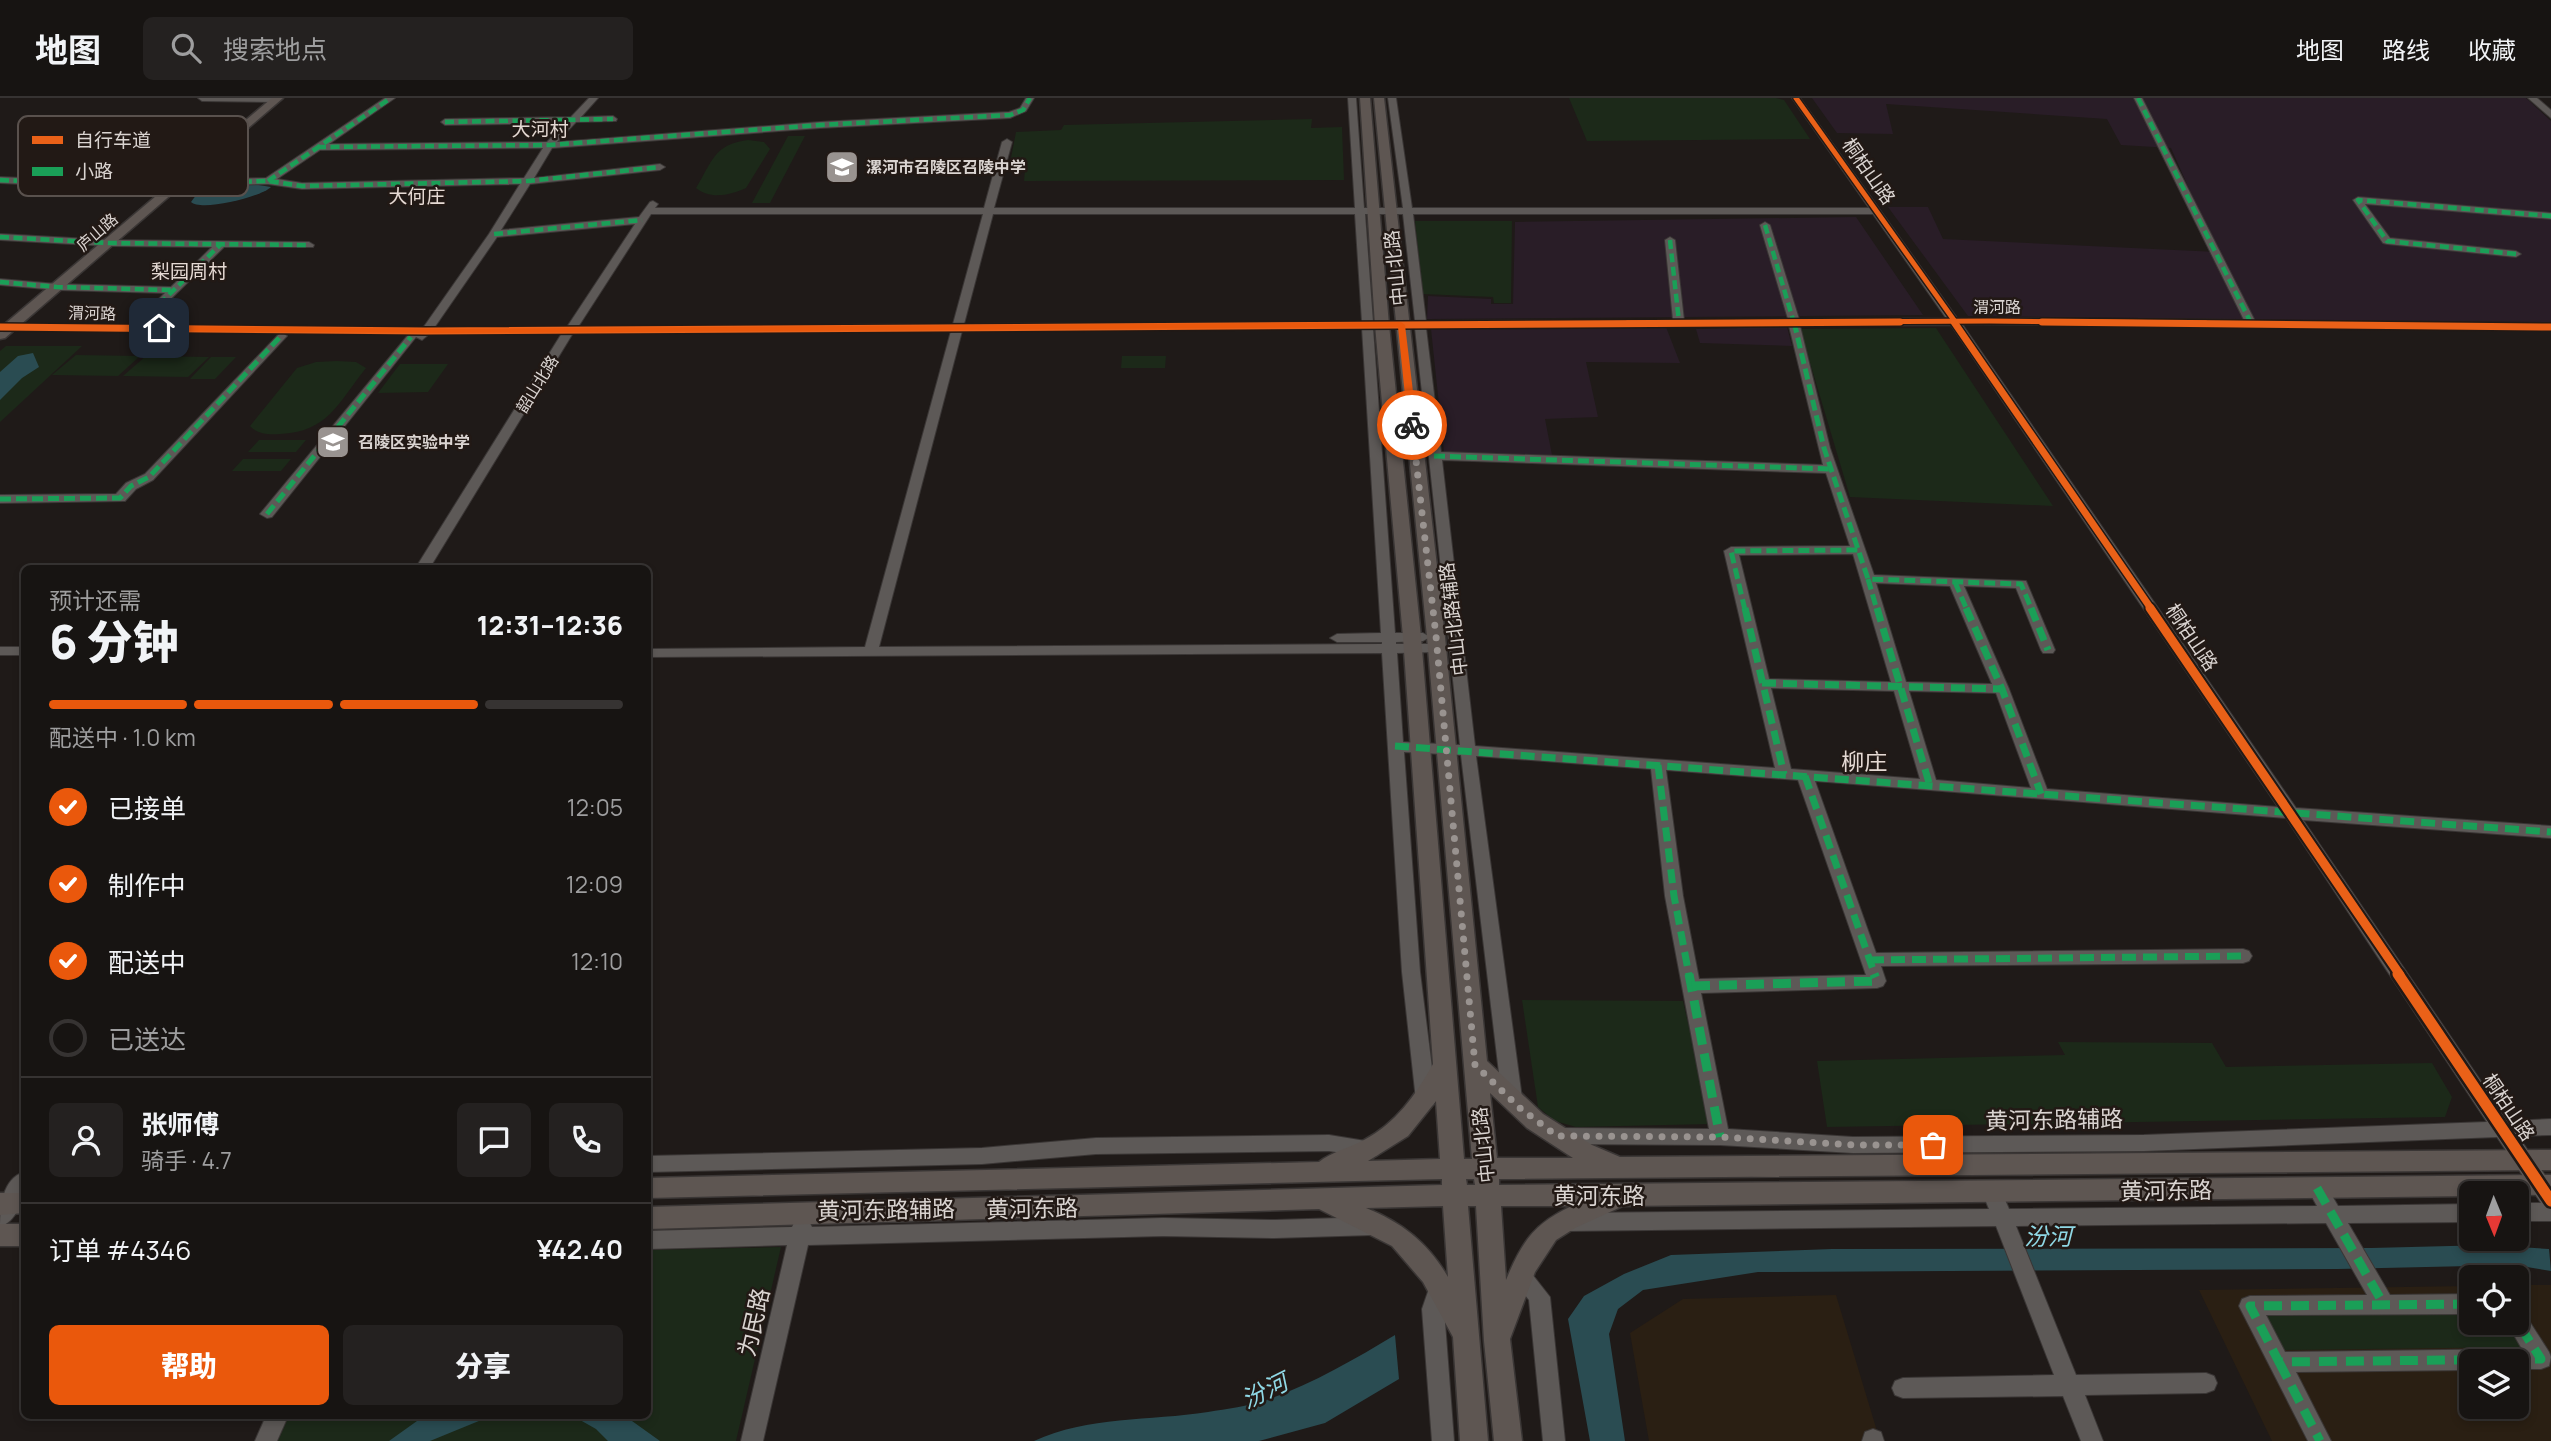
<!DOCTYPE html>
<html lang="zh">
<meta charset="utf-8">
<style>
body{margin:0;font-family:Manrope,"Noto Sans SC",sans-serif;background:#242120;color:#f1f3f6;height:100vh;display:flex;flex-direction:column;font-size:26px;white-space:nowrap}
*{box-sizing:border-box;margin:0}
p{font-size:23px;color:#9e9e9f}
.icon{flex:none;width:38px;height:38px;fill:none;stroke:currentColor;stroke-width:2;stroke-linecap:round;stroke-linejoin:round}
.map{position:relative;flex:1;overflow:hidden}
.drawer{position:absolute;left:21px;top:467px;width:630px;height:854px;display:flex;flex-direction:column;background:#171412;border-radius:10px;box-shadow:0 4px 10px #0003,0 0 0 2px #363332}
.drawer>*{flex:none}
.needle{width:46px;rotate:179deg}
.fabs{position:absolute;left:2459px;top:1083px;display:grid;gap:14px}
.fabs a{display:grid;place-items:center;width:70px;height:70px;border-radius:10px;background:#171412;box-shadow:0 4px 10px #0003,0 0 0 2px #363332;font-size:35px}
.pin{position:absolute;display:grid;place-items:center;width:60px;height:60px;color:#fff;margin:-30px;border-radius:14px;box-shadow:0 4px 10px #0006}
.courier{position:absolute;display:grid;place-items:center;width:70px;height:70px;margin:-35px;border:5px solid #ea580c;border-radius:50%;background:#fff;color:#222;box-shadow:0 2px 9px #0007}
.summary em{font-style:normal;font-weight:800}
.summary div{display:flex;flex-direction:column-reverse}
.summary{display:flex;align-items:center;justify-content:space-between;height:119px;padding:0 28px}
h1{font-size:46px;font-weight:800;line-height:52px}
.bar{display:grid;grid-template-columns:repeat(4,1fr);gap:10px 7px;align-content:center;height:84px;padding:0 28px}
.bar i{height:9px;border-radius:5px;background:#363332}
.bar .active{background:#ea580c}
.bar p{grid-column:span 4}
.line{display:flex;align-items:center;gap:18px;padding:0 28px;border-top:2px solid #363332}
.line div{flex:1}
.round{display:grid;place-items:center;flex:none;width:74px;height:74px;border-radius:10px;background:#242120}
ol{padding:0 28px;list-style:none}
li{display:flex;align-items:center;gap:21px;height:77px}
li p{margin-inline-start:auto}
li .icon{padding:7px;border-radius:50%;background:#ea580c;color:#fff;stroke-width:4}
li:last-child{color:#9e9e9f}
li i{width:38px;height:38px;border:4px solid #363332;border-radius:50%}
.button{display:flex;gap:14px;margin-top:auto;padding:14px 28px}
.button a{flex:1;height:80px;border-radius:10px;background:#ea580c;color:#fff;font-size:28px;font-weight:800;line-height:80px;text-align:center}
.button a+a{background:#242120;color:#f1f3f6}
header{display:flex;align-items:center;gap:42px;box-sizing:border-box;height:98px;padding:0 35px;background:#171412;border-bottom:2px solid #363332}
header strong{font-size:33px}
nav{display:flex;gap:38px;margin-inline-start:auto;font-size:24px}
.search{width:490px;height:63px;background:#242120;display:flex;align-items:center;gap:18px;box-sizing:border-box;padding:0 24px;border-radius:10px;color:#9e9e9f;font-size:26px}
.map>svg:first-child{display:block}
</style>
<header>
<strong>地图</strong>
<div class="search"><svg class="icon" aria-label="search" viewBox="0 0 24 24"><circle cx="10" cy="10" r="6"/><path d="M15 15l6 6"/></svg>搜索地点</div>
<nav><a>地图</a><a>路线</a><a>收藏</a></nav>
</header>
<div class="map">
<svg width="2551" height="1343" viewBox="0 0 2551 1343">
<rect width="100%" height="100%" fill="#1f1a18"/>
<g fill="#2a1f13" fill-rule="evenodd">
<path d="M2517,1187h34v156h-279l-73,-151 272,-4v37h45zM2471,1264h45v45h-45z"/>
<path d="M1836,1197l44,146h-231l-19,-108 53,-34z"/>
</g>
<g fill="#291d27">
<path d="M1812,0h714l25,23v202l-583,-7 -80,-109h40l15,32 274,13 -46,-104 -50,-3 -14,-26 -221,-15 7,30 -56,-1z"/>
<path d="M1856,119l67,98 -496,4 1,-23 63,3v5h22l2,-82z"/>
<path d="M1666,229l14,36 -94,-1 12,55 -53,2 7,36 -108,-3 -13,-123z"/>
<path d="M1787,229l5,19 -92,-3 -4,-14z"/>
</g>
<g fill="#1c2919">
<path d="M1569,0h207l8,2 26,39 -223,2z"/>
<path d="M1312,21l-1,9 31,-1 2,53 -320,1 2,-22 -15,-1 5,-26 45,-2 3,-5z"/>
<path d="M788,38h17l-35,67h-18z"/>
<path d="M748,42l16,2 6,7 -24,39c-15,7 -36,12 -50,0 16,-26 18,-44 52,-48z"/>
<path d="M1415,123h97l-1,82h-17l-1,-6 -70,-3z"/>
<path d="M1936,230l117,178 -203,-9 -50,-168z"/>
<path d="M6,248h76l-82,76v-71z"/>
<path d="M76,257l64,1 -22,20 -66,-1z"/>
<path d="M146,258l63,1 -21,20 -65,-1z"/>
<path d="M1122,258h44l-1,12h-44z"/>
<path d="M211,259h25l-21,22h-25z"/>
<path d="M337,263l19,1 10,6c-28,35 -38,64 -86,66 -12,1 -23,0 -30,-8l47,-58 19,-6z"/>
<path d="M400,266h48l-20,28 -50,1z"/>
<path d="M259,342h47l-10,12h-48z"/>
<path d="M243,361h48l-10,12h-49z"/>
<path d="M1522,902l161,1 28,123 -135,3 -21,-6 -17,-14z"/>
<path d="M2058,944l154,1 14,24 206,-4 20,34 -7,20 -618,10 -10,-66 248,-6z"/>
<path d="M781,1149l-45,194h-458l11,-25h359v-166z"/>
<path d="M2471,1214v11h41l15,24 -248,3 -18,-35z"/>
</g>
<g fill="#2a4c52">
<path d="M252,86l19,3c-10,10 -70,25 -80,15l11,-15z"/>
<path d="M33,255l6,14 -17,11 -22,22v-28l18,-16z"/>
<path d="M2490,1147l59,4 2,22 -36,-6 -177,4 -580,3 -115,18 -25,19 -9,25 16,107h-35l-22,-122 16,-23 40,-22 47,-19 161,-6 539,-1z"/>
<path d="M1395,1237l4,44 -74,44 -66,18h-225c54,-25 116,-20 174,-29 19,-3 40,-6 58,-12 45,-15 89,-41 129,-65z"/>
<path d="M424,1318h67l-61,25h-41z"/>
<path d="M573,1318h52l35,25h-52l-12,-12z"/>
</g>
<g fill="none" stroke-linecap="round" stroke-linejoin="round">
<g stroke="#3a3635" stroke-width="2">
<g id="minor">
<path d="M198,0h83v1l-4,3 -75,-1z"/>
<path d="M385,0h10l-66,46 218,-2 19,-19 -121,2 -4,-3 4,-3 126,-2 18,-19h9l-17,19 32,-1 4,3 -1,2 -40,1 -19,20 263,-20 189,-10 11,-4 6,-10h8l-8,13 -16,7 -190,10 -268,20 -18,30 126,-14 5,3 -5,3 -130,14 -29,46 138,-13 11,-15 3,-1 5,3 -3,4h329l18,-66 5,-3 5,3 -18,66h361l-7,-110h8l8,110h39l-15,-110h8l16,110h457l-77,-110h8l157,220 287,2 -110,-222h8l113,223 296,3v6l-589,-6 334,484 255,18v12l-248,-18 205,301 43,-2v16l-33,1 33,48v37h-35v-18h25l-44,-66 -353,14 -291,2 -133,-8 -163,-1 -7,-2 -3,-6 3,-6 7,-2 152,1 -44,-233 -14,-127 -175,-13 46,342 -3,5 -7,3 -7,-3 -3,-5 -41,-343 -57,-3 16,220 16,128 -3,5 -7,3 -7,-3 -3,-5 -14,-128 -20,-319 -734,4v-8l217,-2 86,-316 -378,2 -144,236h-14l147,-236 -133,1 -7,6 -6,-3 -144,180 -5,1 -7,-4 149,-180 -127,-1 5,3 -2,2 -132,142 -17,9 -11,12 -125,2v-8l116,-1 10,-11 19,-9 135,-141 -280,-3v-6l132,1 33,-32 -108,-3 -57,-5v-6l57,5 114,3 41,-40 -104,-1 -108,-6v-6l108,6 201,2 5,3 -1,2h-89l-80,78 279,3 66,-94 31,-50 -218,5 -34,-5 -156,4 -112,-5v-6l112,5 154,-4zM543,50l-19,30 -222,5 -25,-4 43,-29zM651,116h332l-30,110 -375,3zM993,116h362l7,108 -398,2zM1365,116h38l12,107 -42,1zM1413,116h460l73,104 -147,1 -29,-94 -5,-3 -5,3 28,94 -104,1 -9,-80 -5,-3 -5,3 8,80 -247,1zM635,126l-68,103 -133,1 63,-91zM1951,227l327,482 -231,-18 -38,-100 -45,-103 52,2 25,62 2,3h10l2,-3 -29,-69 -152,-6 -44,-127 -30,-122zM1789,228l34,139 -382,-13 -15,-124zM1362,230l19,305 -44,1 -7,4 7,4h45v2l-503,3 83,-316zM1373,230h42l45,417 -57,-3 -6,-89 40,-1 7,-4 -7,-4h-41v-2l27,-1 7,-4 -7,-4h-28zM1442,362l384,13 24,73 -119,1 -7,4 51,217 -300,-22zM1853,456l38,128 -122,-3 -30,-124zM1876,485l74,3 42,98 -86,-2zM1771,590l123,3 26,88 -129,-10zM1909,593l87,2 35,95 -95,-8zM1666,672l132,10 68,195 -167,4 -16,-83zM1815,683l471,37 201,304 -343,13 -291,2 -125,-8 -27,-136 176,-5 6,-2 3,-5 -5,-15 362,-3 6,-2 3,-5 -3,-5 -6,-2 -367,4z"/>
<path d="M2528,0h9l14,12v8z"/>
<path d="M2358,99l193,16v6l-186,-15 25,34 126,13 5,3 -5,3 -129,-13 -4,-1 -30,-43z"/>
<rect x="0" y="549" width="24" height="8"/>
<path d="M1329,1037l49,8 3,6 -3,6 -7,2 -42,-6 -233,3 -114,10 -334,8v-16l334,-8 114,-10z"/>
<path d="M24,1074c2,18 -3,47 -24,55 0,-20 2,-48 24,-55z"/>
<path d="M2317,1082l7,2 14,24 133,-2v18l-123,1 42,72 81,-1v20l-205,1 19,37 237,-3 -15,-26h9v-13l8,3 25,39 2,5 -2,9 -8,3h-25v-7h-45v8l-175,2 35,69h-23l-69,-135 3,-7 8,-3 117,-1 -41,-72 -310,3 60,149 130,-2 8,3 3,7 -3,7 -8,3 -121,2 18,46h-22l-18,-45 -160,2 -8,-3 -3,-7 3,-7 8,-3 151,-3 -58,-149 -429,5 -7,-3 -3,-6 3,-6 7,-3 422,-4 -7,-17 3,-6 7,-3 7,3 10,23 308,-3 -10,-18 3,-6z"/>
<path d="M1373,1119l7,3 3,6 -3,6 -7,3 -98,3 -112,-2 -355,9 -45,196h-22l46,-196 -139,4v-18l144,-4 3,-6 7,-3 7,3 3,6 351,-9 112,2z"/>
<path d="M1521,1169l7,2 22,28 15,144h-22l-14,-141 -19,-24 4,-7z"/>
<path d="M1440,1177l7,2 4,7 -7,25 10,132h-22l-10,-132 11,-32z"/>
<path d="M266,1318h22l-11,25h-22z"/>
<path d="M1873,1331l8,3 3,9h-22l3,-9z"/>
</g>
</g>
<g stroke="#3a3635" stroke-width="3">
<g id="major">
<path d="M272,0h11l-278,240 -5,1v-11z"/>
<path d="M1360,0h10l19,227 32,312 43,522h8l-45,-522 -53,-539h10l61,539 42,424 56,53 49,31 28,12 931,-7v20l-1052,9v6l1052,-10v20l-80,-1v2l-848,10 -48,22 -19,12 -21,32 -25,67 12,102h-28l-10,-100 -8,-135h-8l20,235h-28l-7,-104 -30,-55 -31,-36 -73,-37 -671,20v-22l794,-22v-6l-794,19v-20l671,-16c12,-10 31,-14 45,-22 32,-17 51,-44 69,-76l-30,-427 -28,-312zM1490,995l37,35 46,30h-76zM1436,1003l4,58 -72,2 40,-25zM1466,1081h8l1,6h-8zM1443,1108l5,71c-20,-34 -45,-54 -82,-69zM1501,1108h71c-38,17 -50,36 -66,74z"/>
<path d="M0,1095h24v20l-24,2z"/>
<rect x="0" y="1126" width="24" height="22"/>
</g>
</g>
<use href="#minor" fill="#5d5957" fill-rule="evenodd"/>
<use href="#major" fill="#5e5652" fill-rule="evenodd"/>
<g stroke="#1a9f57" stroke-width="4.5" stroke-dasharray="9 4.5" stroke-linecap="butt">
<path d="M2138,0l113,225"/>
<path d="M445,24l168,-3"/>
<path d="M317,49l232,-2 271,-20 190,-10 13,-5 7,-12"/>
<path d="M0,82l112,5 156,-4 34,5 226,-5 132,-14"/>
<path d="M268,83l123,-83"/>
<path d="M1765,127l29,98"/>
<path d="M494,136l148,-14"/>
<path d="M0,139l108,6 201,2"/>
<path d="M1670,142l9,82"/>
<path d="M2516,156l-129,-13 -29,-41 193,16"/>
<path d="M0,184l57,5 114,3"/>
<path d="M140,225l81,-79"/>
</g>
<g stroke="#1a9f57" stroke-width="5" stroke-dasharray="11 5" stroke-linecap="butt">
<path d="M1794,224l30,126 44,131 153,5 11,26"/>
<path d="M135,230l7,-6"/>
<path d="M1434,358l397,13"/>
<path d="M0,401l120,-1 11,-12 18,-9 132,-141"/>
<path d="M267,416l144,-177"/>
<path d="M1868,481l9,31"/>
<path d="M1955,484l12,28"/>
<path d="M1745,512l-14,-59 127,-1"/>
</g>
<g stroke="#1a9f57" stroke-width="7" stroke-dasharray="14 7" stroke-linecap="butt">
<path d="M1745,510l39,166"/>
<path d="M1877,510l53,178"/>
<path d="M1966,510l36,81 39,105"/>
<path d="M2031,510l17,42"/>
<path d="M1762,585l240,6"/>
<path d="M1395,648l1156,86"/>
<path d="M1658,667l16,131 15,79"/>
<path d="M1805,678l70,199"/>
<path d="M1870,862l373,-4"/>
</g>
<g stroke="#1a9f57" stroke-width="9" stroke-dasharray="18 9" stroke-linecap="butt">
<path d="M1689,876l31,163"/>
<path d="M1692,888l185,-5 -3,-7"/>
<path d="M2317,1090l67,117"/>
<path d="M2471,1206l-221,2 29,56 262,-3 -25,-39"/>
<path d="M2279,1264l41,79"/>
</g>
<g stroke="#221915" stroke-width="8">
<g id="cycleway-far3">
<path d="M1796,0l160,225"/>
<path d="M1627,225l362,-2 217,2"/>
</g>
</g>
<g stroke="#221915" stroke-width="10">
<g id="cycleway-far2">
<path d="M1954,224l198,288"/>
<path d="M2042,224l509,5"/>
<path d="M0,229l426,4 1474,-9"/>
</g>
</g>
<g stroke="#221915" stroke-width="13">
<path id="cycleway-far1" d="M2150,510l250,367"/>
</g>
<g stroke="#221915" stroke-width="16">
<path id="cycleway" d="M2398,876l153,227"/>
</g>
<use href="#cycleway-far3" stroke="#ea6118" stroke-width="5"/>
<use href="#cycleway-far2" stroke="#ea6118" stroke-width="7"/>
<use href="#cycleway-far1" stroke="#ea6118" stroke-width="9"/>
<use href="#cycleway" stroke="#ea6118" stroke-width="11"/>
</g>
<path fill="#ea580c" d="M1401,224l4,3 12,100 -5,2 -4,-2 -10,-98 -948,6 -291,-2 -4,-3 4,-2 291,3z"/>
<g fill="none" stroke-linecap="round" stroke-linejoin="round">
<path stroke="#999390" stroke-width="7" stroke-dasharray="0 12.6" d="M1412,327l24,211 39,429 45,43 37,28 163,1 133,8h80"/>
</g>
<defs>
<g id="school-square" transform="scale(1.75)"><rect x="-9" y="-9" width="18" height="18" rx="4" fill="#999390" stroke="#221915"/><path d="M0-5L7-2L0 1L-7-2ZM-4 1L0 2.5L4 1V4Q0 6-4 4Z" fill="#fff"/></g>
</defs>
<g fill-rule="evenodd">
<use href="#school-square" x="842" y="69"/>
<use href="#school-square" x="333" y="344"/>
</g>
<g text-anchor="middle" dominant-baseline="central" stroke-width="5" stroke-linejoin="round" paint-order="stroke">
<g font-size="16" font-weight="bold" fill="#dad4d1" stroke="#221915" text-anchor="start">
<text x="866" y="69">漯河市召陵区召陵中学</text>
<text x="358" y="344">召陵区实验中学</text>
</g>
<g font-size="16" fill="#dad4d1" stroke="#221915">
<text transform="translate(97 134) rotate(-41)">庐山路</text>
<text x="1997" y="209">渭河路</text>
<text transform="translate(92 215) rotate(1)">渭河路</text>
<text transform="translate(537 286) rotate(-58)">韶山北路</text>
</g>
<g font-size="19" fill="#e5d9d3" stroke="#221915">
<text x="540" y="31">大河村</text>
<text x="417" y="98">大何庄</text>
<text x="189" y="173">梨园周村</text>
</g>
<g font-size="19" fill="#dad4d1" stroke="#221915">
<text transform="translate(1869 73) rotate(55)">桐柏山路</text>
<text transform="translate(1395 170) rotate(-96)">中山北路</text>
<text transform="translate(1453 521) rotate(-97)">中山北路辅路</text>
<text transform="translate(2192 539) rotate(56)">桐柏山路</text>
<text transform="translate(2509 1009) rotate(56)">桐柏山路</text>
<text transform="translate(1483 1047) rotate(-96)">中山北路</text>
</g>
<g font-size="23" fill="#e5d9d3" stroke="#221915">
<text x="1864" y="663">柳庄</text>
</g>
<g font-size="23" fill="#dad4d1" stroke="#221915">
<text transform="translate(2054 1021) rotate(-1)">黄河东路辅路</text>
<text transform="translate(2166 1092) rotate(-1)">黄河东路</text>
<text x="1599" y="1097">黄河东路</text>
<text transform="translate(1032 1110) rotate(-1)">黄河东路</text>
<text transform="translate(886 1111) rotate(-1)">黄河东路辅路</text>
<text transform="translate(753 1224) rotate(-77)">为民路</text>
</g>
<g font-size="24" font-style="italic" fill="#8fd8e5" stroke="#221915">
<text x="2048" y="1137">汾河</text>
<text transform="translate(1264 1292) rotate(-26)">汾河</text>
</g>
</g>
<rect x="18" y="18" width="230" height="80" rx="10" fill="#221915" stroke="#59514d" stroke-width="2"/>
<rect x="32" y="38" width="31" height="8" fill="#ea6118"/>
<rect x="32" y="69" width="31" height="9" fill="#1a9f57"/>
<g font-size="19" fill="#dad4d1">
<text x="75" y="49">自行车道</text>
<text x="75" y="80">小路</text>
</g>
</svg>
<div class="fabs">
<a><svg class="needle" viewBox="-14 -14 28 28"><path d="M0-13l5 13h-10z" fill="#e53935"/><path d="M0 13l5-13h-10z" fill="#9e9e9f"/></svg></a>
<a><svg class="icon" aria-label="locate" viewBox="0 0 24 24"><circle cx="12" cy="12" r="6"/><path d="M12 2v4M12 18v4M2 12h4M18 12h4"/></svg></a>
<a><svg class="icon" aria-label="layers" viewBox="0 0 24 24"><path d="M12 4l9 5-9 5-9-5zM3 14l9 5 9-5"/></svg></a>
</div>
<div class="pin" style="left:1933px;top:1047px;background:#ea580c"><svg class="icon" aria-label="bag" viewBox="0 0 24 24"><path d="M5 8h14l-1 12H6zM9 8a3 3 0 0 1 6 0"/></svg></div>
<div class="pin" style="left:159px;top:230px;background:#1f2937"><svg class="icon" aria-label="home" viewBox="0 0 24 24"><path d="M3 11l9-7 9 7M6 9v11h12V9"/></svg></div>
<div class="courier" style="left:1412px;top:327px"><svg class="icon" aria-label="bike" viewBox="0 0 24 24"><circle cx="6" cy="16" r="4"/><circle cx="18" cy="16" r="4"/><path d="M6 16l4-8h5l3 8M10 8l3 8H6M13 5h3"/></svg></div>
<section class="drawer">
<div class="summary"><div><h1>6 分钟</h1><p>预计还需</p></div><em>12:31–12:36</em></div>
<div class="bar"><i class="active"></i><i class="active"></i><i class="active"></i><i></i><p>配送中 · 1.0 km</p></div>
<ol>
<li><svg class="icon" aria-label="check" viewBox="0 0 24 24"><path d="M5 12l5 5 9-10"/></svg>已接单<p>12:05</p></li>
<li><svg class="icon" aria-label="check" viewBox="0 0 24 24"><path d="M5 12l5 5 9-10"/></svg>制作中<p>12:09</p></li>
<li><svg class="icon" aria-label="check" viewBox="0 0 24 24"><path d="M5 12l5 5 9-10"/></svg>配送中<p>12:10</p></li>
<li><i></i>已送达</li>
</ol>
<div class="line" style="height:126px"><a class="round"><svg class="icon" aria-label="person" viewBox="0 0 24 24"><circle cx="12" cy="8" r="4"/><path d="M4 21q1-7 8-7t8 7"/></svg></a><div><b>张师傅</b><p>骑手 · 4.7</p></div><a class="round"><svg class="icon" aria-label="chat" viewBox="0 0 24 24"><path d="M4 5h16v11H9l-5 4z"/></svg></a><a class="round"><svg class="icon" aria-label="phone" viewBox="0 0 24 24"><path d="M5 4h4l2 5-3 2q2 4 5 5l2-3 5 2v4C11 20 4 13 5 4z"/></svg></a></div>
<div class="line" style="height:91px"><div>订单 #4346</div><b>¥42.40</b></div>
<div class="button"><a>帮助</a><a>分享</a></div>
</section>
</div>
